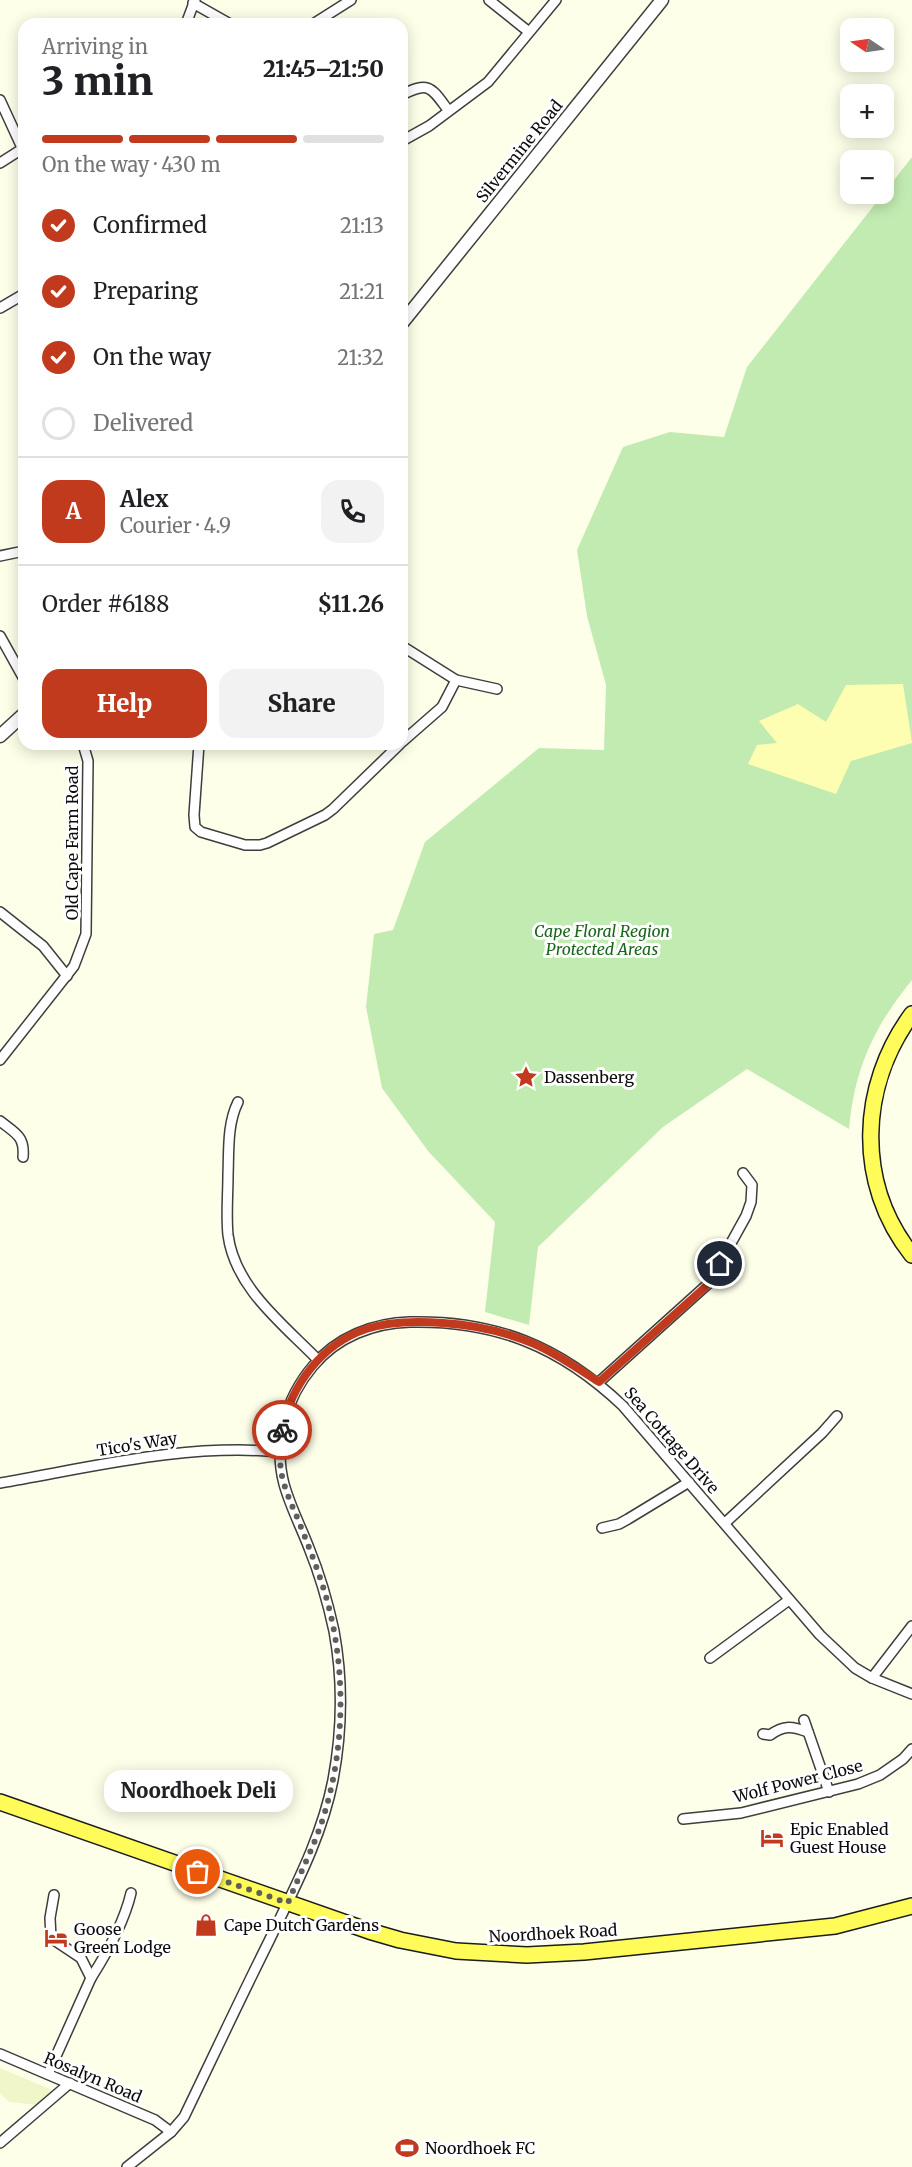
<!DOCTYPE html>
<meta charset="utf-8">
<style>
body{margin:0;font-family:Merriweather,serif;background:#f2f2f2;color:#202124;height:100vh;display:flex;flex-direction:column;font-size:22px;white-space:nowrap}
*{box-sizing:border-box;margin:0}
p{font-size:20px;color:#757577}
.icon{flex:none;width:33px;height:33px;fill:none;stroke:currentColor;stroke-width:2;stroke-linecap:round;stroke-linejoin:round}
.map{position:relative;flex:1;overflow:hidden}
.drawer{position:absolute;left:18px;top:18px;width:390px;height:732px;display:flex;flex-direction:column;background:#fff;border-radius:18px;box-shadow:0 3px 15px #0003}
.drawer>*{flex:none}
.needle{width:39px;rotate:283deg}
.controls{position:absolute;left:840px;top:18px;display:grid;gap:12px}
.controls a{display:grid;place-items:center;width:54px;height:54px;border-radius:12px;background:#fff;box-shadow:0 3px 15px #0003;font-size:30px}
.pin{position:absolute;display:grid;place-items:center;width:51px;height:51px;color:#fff;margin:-26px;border:3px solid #fff;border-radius:50%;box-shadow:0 2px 6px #0007}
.courier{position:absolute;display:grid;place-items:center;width:60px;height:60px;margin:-30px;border:4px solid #c13a1d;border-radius:50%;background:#fff;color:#222;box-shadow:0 2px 8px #0007}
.bubble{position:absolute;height:42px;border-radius:18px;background:#fff;box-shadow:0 3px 15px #0003;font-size:20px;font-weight:800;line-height:42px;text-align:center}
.overview em{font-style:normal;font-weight:800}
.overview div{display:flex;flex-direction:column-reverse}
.overview{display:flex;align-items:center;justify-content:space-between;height:102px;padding:0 24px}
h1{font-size:39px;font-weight:800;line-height:45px}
.bar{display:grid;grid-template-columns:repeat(4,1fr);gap:9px 6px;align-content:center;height:72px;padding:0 24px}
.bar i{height:8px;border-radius:4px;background:#e0e0e0}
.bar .active{background:#c13a1d}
.bar p{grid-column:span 4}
.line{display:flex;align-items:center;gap:15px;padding:0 24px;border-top:2px solid #e0e0e0}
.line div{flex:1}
.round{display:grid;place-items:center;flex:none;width:63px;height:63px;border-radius:18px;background:#f2f2f2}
ol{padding:0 24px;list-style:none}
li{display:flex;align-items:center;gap:18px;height:66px}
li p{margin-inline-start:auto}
li .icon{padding:6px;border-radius:50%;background:#c13a1d;color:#fff;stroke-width:4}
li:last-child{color:#757577}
li i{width:33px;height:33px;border:3px solid #e0e0e0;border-radius:50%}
.button{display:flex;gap:12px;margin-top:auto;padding:12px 24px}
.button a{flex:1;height:69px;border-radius:18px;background:#c13a1d;color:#fff;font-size:24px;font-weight:800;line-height:69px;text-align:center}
.button a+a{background:#f2f2f2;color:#202124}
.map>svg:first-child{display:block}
</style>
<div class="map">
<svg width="912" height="2167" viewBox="0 0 912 2167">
<rect width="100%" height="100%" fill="#feffe9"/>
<path fill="#f0f6c8" d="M0,2068l50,21 1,5 -13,11 -29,-3 -9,-9z"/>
<path fill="#c2ebb1" d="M912,157v823c-39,48 -57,88 -63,149l-102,-60 -84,58 -125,120 -9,78 -44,-13 10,-90 -67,-71 -46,-63 -16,-81 8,-73 19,-4 32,-88 114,-94 65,2 2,-65 -19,-69 -10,-66 46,-103 47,-15 54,5 23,-70z"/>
<path fill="#fdfeb2" d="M903,684l9,59 -61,18 -15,33 -88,-30 9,-19 20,-2 -18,-22 39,-17 28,18 20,-37z"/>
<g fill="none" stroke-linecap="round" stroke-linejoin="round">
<g stroke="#3e3e3e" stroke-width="12">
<g id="minor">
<path d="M489,0l40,32"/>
<path d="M193,3l37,21"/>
<path d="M186,24l9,-24"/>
<path d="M313,24l38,-24"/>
<path d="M402,95c27,-14 29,-8 46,15"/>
<path d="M0,100l24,52"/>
<path d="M402,141l27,-15 59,-44 68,-82"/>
<path d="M0,163l22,-14"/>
<path d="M0,308l24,-14"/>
<path d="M0,556l24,-5"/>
<path d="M0,636l24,43"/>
<path d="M402,646l54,34 41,9"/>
<path d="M402,742l40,-35 14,-27"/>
<path d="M199,744l-5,71 1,12 6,5 44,13h15l7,-2 58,-28 8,-6 67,-65"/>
<path d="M0,912l43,34 24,30"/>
<path d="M0,1060l74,-94 12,-32 2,-173 -5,-17"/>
<path d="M238,1102c-11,22 -9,49 -10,73 0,19 -2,40 0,60 7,53 55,89 90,125"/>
<path d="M0,1121c15,12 25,15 23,36"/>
<path d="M599,1382l110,-99 37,-67 5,-14 1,-17 -9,-12"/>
<path d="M0,1483c93,-16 186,-40 280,-31"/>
<path d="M725,1523l97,-90 15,-17"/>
<path d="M602,1528l17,-4 9,-5 61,-37"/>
<path d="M710,1658l79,-58"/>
<path d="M872,1678l40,-52"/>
<path d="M804,1720l25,72"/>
<path d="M763,1734l7,1c14,-10 22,-9 38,-3"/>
<path d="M683,1819l58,-6 117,-29 22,-9 23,-16 9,-10"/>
<path d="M91,1978c16,-25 33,-55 40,-85"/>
<path d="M0,2054l155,66 16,12"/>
<path d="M48,2074l43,-96 -10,-20 -30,-20 -1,-20 4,-23"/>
<path d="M0,2143l70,-60"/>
<path d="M127,2167l44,-35 13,-15c28,-58 56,-118 85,-176 25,-52 53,-104 64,-161 9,-48 10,-100 1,-149 -6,-28 -14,-56 -25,-83 -8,-21 -19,-42 -25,-64 -11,-42 2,-86 29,-118 24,-29 60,-43 97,-44 86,-2 151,25 213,84l197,229 35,33 17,10 40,16"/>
</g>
</g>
<g stroke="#3e3e3e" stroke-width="15">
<g id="tertiary">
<path d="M402,323l260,-323"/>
<path d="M0,736l24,-22"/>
</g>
</g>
<g stroke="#1c1c1c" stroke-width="18">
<g id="primary">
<path d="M912,1014c-53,72 -57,169 0,241"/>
<path d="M0,1802l369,129 31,9 56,11 71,4 57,-3 251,-26 77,-20"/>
</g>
</g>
<use href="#minor" stroke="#fff" stroke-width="9"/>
<use href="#tertiary" stroke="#fff" stroke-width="12"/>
<use href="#primary" stroke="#fffc59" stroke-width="15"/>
</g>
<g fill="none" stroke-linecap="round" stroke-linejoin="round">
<path stroke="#606059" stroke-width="6" stroke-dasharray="0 10.8" d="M198,1872l90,31c12,-30 27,-58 36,-88 22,-71 22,-154 0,-225 -7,-23 -16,-45 -25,-68 -7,-17 -15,-33 -18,-51 -2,-14 0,-28 1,-41"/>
<path stroke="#c13a1d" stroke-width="8" d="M282,1430c9,-45 40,-86 84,-101 24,-8 52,-8 77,-6 31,2 60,8 89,20 24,10 45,25 67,39l103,-92 7,-7 11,-19"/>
</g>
<defs>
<g id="sight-bare" transform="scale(1.8)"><path d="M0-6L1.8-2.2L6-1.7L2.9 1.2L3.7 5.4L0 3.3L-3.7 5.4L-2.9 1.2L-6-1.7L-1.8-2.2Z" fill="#c13a1d" stroke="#fff" stroke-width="2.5" paint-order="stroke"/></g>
<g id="hotel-bare" transform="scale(1.8)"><path d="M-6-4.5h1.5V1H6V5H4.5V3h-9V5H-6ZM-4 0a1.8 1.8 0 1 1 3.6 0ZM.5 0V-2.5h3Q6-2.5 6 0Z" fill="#c13a1d" stroke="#fff" stroke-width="2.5" paint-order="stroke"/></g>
<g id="shop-bare" transform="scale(1.8)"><path d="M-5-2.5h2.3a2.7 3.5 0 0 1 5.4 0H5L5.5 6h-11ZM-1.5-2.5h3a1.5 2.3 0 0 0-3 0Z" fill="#c13a1d" stroke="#fff" stroke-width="2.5" paint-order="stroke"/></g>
<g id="stadium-bare" transform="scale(1.8)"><path d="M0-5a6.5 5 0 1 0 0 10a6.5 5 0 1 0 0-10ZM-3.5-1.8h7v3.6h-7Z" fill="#c13a1d" stroke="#fff" stroke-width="2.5" paint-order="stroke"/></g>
</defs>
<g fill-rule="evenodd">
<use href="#sight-bare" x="526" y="1077"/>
<use href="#hotel-bare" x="772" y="1838"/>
<use href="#shop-bare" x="206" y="1925"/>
<use href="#hotel-bare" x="56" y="1938"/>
<use href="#stadium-bare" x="407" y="2148"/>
</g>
<g text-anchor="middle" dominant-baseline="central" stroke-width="6" stroke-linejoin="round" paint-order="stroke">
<g font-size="16" fill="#0b0b0b" stroke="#fff">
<text transform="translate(519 151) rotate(-51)">Silvermine Road</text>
<text transform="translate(72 843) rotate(-90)">Old Cape Farm Road</text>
<text transform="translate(672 1440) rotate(49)">Sea Cottage Drive</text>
<text transform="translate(137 1444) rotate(-9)">Tico's Way</text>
<text transform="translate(798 1781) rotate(-14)">Wolf Power Close</text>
<text transform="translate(553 1933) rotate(-3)">Noordhoek Road</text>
<text transform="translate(93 2077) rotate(23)">Rosalyn Road</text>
</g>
<g font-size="16" font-style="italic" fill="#19651a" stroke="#fff">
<text x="602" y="931">Cape Floral Region<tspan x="602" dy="18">Protected Areas</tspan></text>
</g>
<g font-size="16" fill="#0b0b0b" stroke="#fff" text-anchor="start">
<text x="544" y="1077">Dassenberg</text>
<text x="790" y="1829">Epic Enabled<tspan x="790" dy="18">Guest House</tspan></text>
<text x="224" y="1925">Cape Dutch Gardens</text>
<text x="74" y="1929">Goose<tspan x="74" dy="18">Green Lodge</tspan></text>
<text x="425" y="2148">Noordhoek FC</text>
</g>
</g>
</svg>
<div class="controls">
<a><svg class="needle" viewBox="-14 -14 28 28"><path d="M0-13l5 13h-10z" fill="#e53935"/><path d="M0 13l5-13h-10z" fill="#757577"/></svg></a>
<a>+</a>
<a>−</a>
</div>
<div class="pin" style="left:198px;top:1872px;background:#ea580c"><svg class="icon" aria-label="bag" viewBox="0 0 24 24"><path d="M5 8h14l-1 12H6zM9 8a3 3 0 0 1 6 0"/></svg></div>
<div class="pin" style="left:720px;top:1264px;background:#1f2937"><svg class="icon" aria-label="home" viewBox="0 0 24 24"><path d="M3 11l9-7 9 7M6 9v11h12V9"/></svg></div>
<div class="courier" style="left:282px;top:1430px"><svg class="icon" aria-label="bike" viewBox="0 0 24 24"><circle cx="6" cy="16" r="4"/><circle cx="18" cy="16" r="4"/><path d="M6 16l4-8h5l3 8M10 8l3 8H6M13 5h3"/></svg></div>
<div class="bubble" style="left:104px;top:1770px;width:189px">Noordhoek Deli</div>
<section class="drawer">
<div class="overview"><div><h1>3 min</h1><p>Arriving in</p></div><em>21:45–21:50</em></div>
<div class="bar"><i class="active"></i><i class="active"></i><i class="active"></i><i></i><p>On the way · 430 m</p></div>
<ol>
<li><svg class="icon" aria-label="check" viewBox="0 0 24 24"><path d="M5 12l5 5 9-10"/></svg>Confirmed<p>21:13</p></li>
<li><svg class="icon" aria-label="check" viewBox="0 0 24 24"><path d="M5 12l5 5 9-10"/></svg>Preparing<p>21:21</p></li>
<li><svg class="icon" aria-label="check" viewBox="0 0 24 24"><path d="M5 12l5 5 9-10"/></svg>On the way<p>21:32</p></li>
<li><i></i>Delivered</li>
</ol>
<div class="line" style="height:108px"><b class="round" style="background:#c13a1d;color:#fff">A</b><div><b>Alex</b><p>Courier · 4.9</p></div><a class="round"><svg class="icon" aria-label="phone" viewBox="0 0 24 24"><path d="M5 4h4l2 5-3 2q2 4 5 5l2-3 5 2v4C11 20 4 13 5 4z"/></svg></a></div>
<div class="line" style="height:78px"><div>Order #6188</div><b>$11.26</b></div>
<div class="button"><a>Help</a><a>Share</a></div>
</section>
</div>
